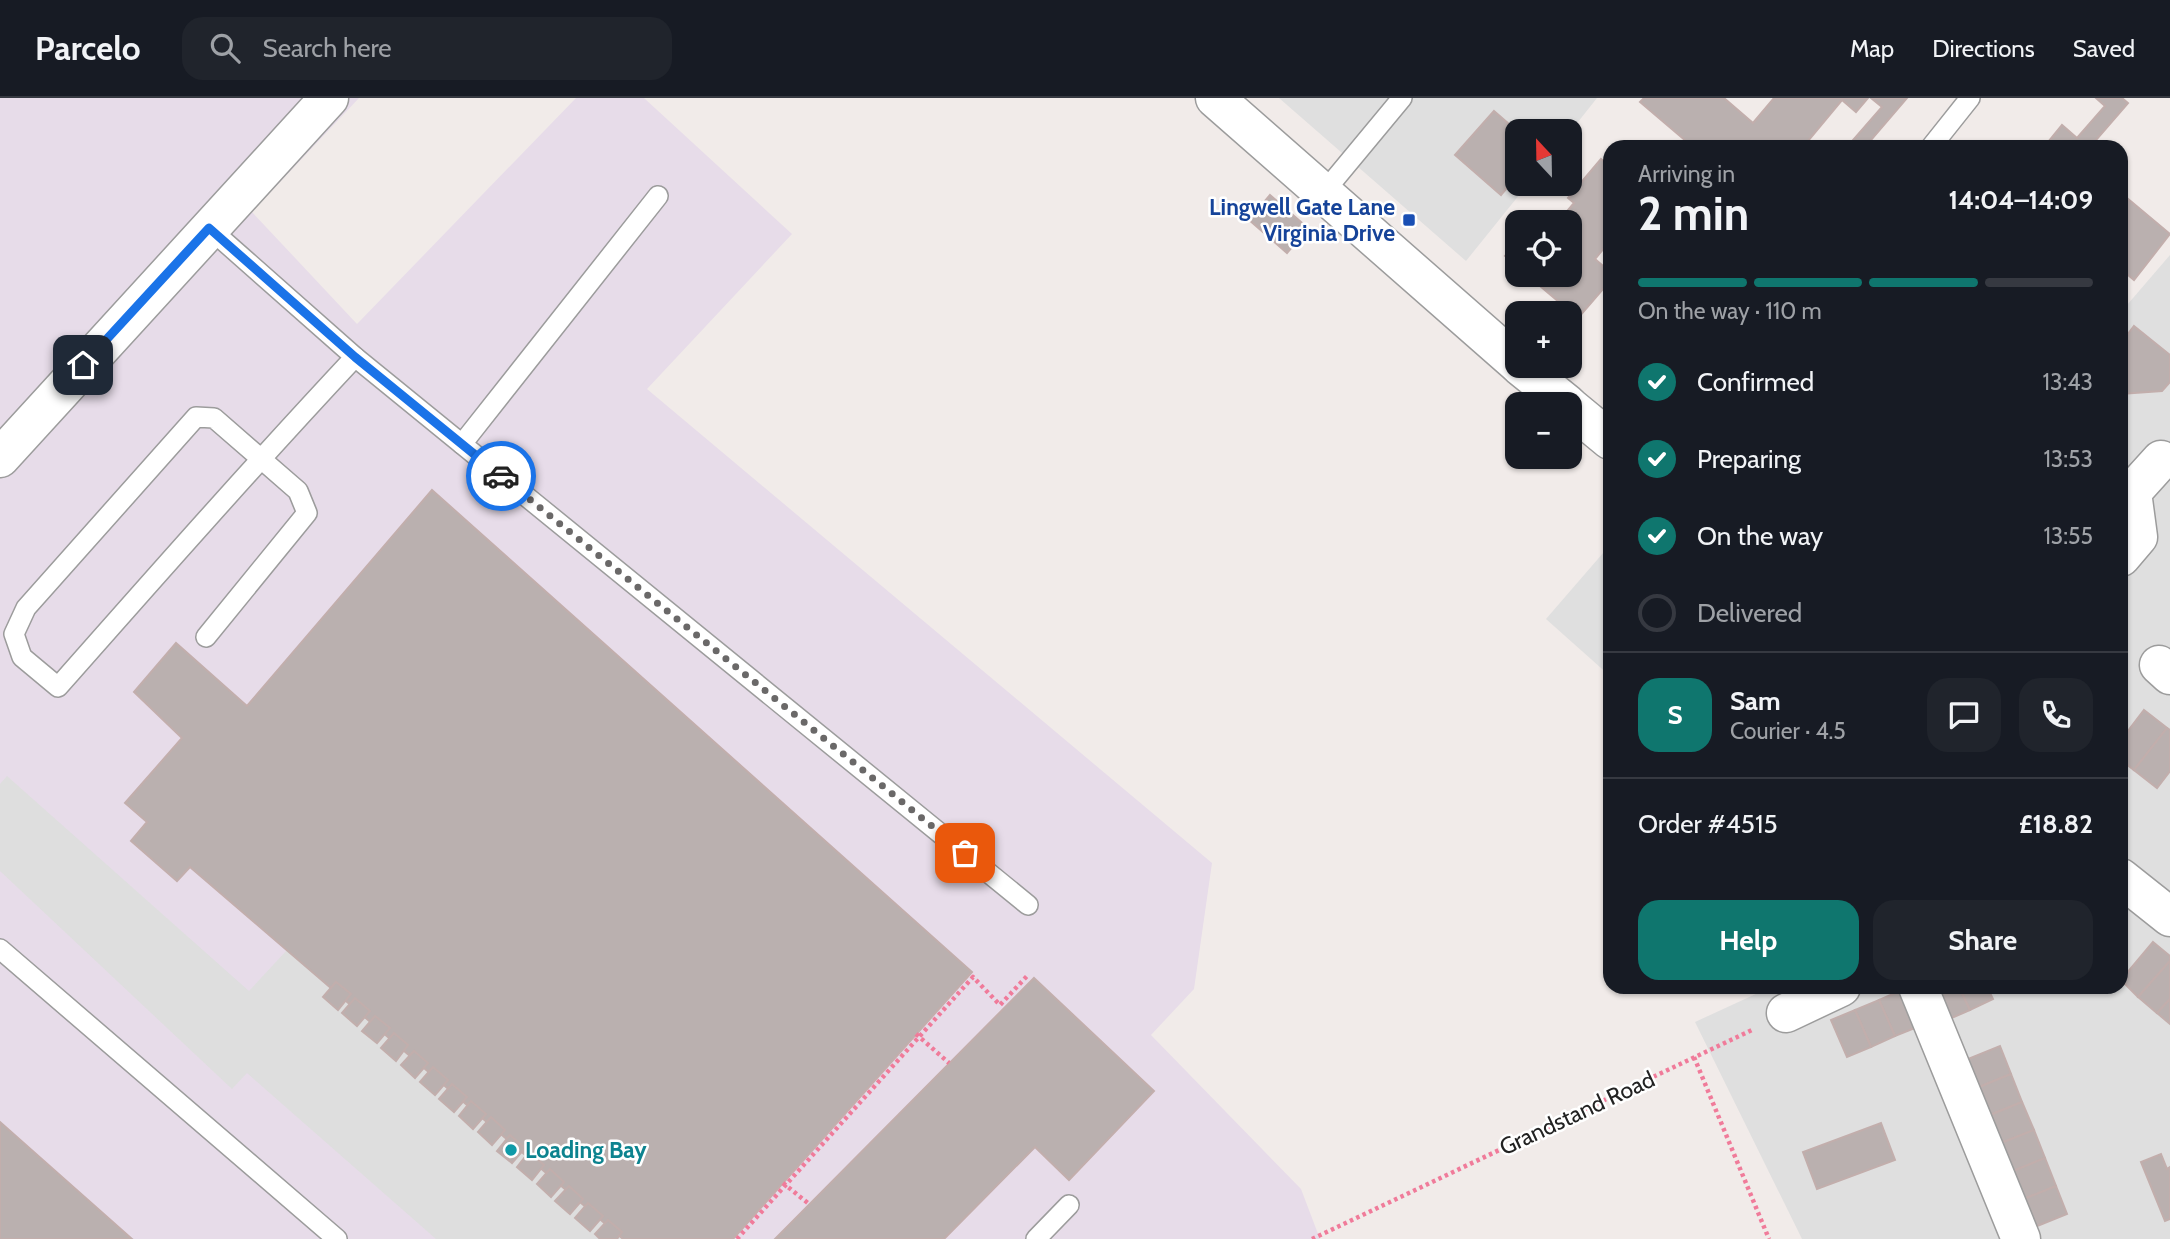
<!DOCTYPE html>
<meta charset="utf-8">
<style>
body{margin:0;font-family:Cabin,sans-serif;background:#20242c;color:#f1f3f6;height:100vh;display:flex;flex-direction:column;font-size:26px;white-space:nowrap}
*{box-sizing:border-box;margin:0}
p{font-size:23px;color:#9ea1a6}
.icon{flex:none;width:38px;height:38px;fill:none;stroke:currentColor;stroke-width:2;stroke-linecap:round;stroke-linejoin:round}
.map{position:relative;flex:1;overflow:hidden}
.side{position:absolute;left:1603px;top:42px;width:525px;height:854px;display:flex;flex-direction:column;background:#171b24;border-radius:21px;box-shadow:0 2px 5px #0004}
.side>*{flex:none}
.needle{width:46px;rotate:338deg}
.fabs{position:absolute;left:1505px;top:21px;display:grid;gap:14px}
.fabs a{display:grid;place-items:center;width:77px;height:77px;border-radius:14px;background:#171b24;box-shadow:0 2px 5px #0004;font-size:35px}
.pin{position:absolute;display:grid;place-items:center;width:60px;height:60px;color:#fff;margin:-30px;border-radius:14px;box-shadow:0 4px 10px #0006}
.courier{position:absolute;display:grid;place-items:center;width:70px;height:70px;margin:-35px;border:5px solid #1a73e8;border-radius:50%;background:#fff;color:#222;box-shadow:0 2px 9px #0007}
.head em{font-style:normal;font-weight:800}
.head div{display:flex;flex-direction:column-reverse}
.head{display:flex;align-items:center;justify-content:space-between;height:119px;padding:0 35px}
h1{font-size:46px;font-weight:800;line-height:52px}
.bar{display:grid;grid-template-columns:repeat(4,1fr);gap:10px 7px;align-content:center;height:84px;padding:0 35px}
.bar i{height:9px;border-radius:5px;background:#363941}
.bar .current{background:#0f766e}
.bar p{grid-column:span 4}
.line{display:flex;align-items:center;gap:18px;padding:0 35px;border-top:2px solid #363941}
.line div{flex:1}
.round{display:grid;place-items:center;flex:none;width:74px;height:74px;border-radius:21px;background:#20242c}
ol{padding:0 35px;list-style:none}
li{display:flex;align-items:center;gap:21px;height:77px}
li p{margin-inline-start:auto}
li .icon{padding:7px;border-radius:50%;background:#0f766e;color:#fff;stroke-width:4}
li:last-child{color:#9ea1a6}
li i{width:38px;height:38px;border:4px solid #363941;border-radius:50%}
.button{display:flex;gap:14px;margin-top:auto;padding:14px 35px}
.button a{flex:1;height:80px;border-radius:21px;background:#0f766e;color:#fff;font-size:28px;font-weight:800;line-height:80px;text-align:center}
.button a+a{background:#20242c;color:#f1f3f6}
header{display:flex;align-items:center;gap:42px;box-sizing:border-box;height:98px;padding:0 35px;background:#171b24;border-bottom:2px solid #363941}
header strong{font-size:33px}
nav{display:flex;gap:38px;margin-inline-start:auto;font-size:24px}
.search{width:490px;height:63px;background:#20242c;display:flex;align-items:center;gap:18px;box-sizing:border-box;padding:0 24px;border-radius:21px;color:#9ea1a6;font-size:26px}
.map>svg:first-child{display:block}
</style>
<header>
<strong>Parcelo</strong>
<div class="search"><svg class="icon" aria-label="search" viewBox="0 0 24 24"><circle cx="10" cy="10" r="6"/><path d="M15 15l6 6"/></svg>Search here</div>
<nav><a>Map</a><a>Directions</a><a>Saved</a></nav>
</header>
<div class="map">
<svg width="2170" height="1141" viewBox="0 0 2170 1141">
<rect width="100%" height="100%" fill="#f1ebe9"/>
<g fill="#dfdfdf">
<path d="M1279,0h318l-27,34 -53,-1v53h11l-62,77z"/>
<path d="M2170,157v984h-368l-107,-217 76,-35h350v-675z"/>
<path d="M1610,447v131l-64,-57z"/>
</g>
<path fill="#e7dce9" d="M0,0h359l-107,114 105,112 219,-226h68l148,136 -145,155 565,474 -18,126 -43,46 150,154 19,50h-1320z"/>
<path fill="#dedede" d="M7,678l242,215 38,-41 336,289h-187l-189,-166 -15,16 -232,-218v-87z"/>
<g fill="#bab0af" stroke="#c2aeac" stroke-width="2">
<path d="M1644,0h80l29,25 21,-25h94l-12,14 -14,-12 -39,47h-110l-53,-45z"/>
<path d="M1871,0h36l-42,49h-18l35,-40z"/>
<path d="M2096,0h26l6,5 -38,44h-46l18,-22 15,13 28,-32z"/>
<path d="M1494,13l23,20v45l-16,19 -46,-40z"/>
<path d="M1601,61l6,5 3,-4v81l-15,18 15,13v9l-32,37 -51,-43h43v-53h-12l16,-19 -6,-5z"/>
<path d="M2121,95l49,41 -36,46 -13,-11z"/>
<path d="M1270,97l38,33 -21,25 -38,-33z"/>
<path d="M1517,144v24l-12,-10z"/>
<path d="M2134,228l36,29v27l-8,9 -41,3v-51z"/>
<path d="M432,392l540,482 -239,267h-110l-433,-372 -13,14 -46,-40 16,-19 -22,-19 57,-65 -48,-46 42,-49 71,63z"/>
<path d="M2144,612l23,18 -33,42 -13,-10v-20z"/>
<path d="M2167,630l3,2v41l-13,17 -23,-18z"/>
<path d="M2153,844l17,14v5l-32,36 -17,-17z"/>
<path d="M2170,863v38l-13,14 -19,-16z"/>
<path d="M1034,880l120,113 -85,89 -34,-33 -91,92h-169z"/>
<path d="M336,884l15,12 -13,16 -15,-13z"/>
<path d="M1931,889h28l11,23 -23,10z"/>
<path d="M1959,889h28l6,12 -23,11z"/>
<path d="M1904,891l16,37 -25,10 -16,-36z"/>
<path d="M355,900l15,13 -13,15 -15,-13z"/>
<path d="M2170,901v25l-13,-11z"/>
<path d="M1879,902l16,36 -24,11 -16,-37z"/>
<path d="M1855,912l16,37 -24,10 -16,-37z"/>
<path d="M375,918l15,12 -13,15 -15,-12z"/>
<path d="M394,935l14,12 -12,16 -15,-13z"/>
<path d="M2000,948l11,28 -37,15 -11,-28z"/>
<path d="M414,953l14,12 -13,15 -14,-13z"/>
<path d="M433,969l15,13 -13,15 -15,-13z"/>
<path d="M2011,976l11,28 -37,15 -11,-28z"/>
<path d="M452,986l15,13 -13,15 -15,-13z"/>
<path d="M471,1003l15,13 -13,15 -14,-13z"/>
<path d="M2022,1004l12,28 -38,15 -11,-28z"/>
<path d="M491,1019l14,13 -13,15 -14,-13z"/>
<path d="M0,1024l132,117h-132z"/>
<path d="M1881,1025l14,37 -78,29 -14,-37z"/>
<path d="M2034,1032l11,28 -37,15 -12,-28z"/>
<path d="M510,1037l15,13 -13,15 -15,-12z"/>
<path d="M529,1054l15,13 -12,15 -15,-13z"/>
<path d="M2161,1056l6,15 3,-2v52l-5,2 -24,-59z"/>
<path d="M2045,1060l11,28 -37,15 -11,-28z"/>
<path d="M550,1071l14,13 -13,15 -14,-13z"/>
<path d="M569,1088l14,13 -13,15 -15,-13z"/>
<path d="M2056,1088l11,28 -37,15 -11,-28z"/>
<path d="M588,1105l15,13 -13,15 -15,-13z"/>
<path d="M608,1122l14,12 -5,7h-17l-5,-5z"/>
</g>
<g fill="none" stroke-linecap="round" stroke-linejoin="round">
<g stroke="#9c9c9c" stroke-width="22">
<g id="service">
<path d="M1931,49l39,-49"/>
<path d="M1324,94l78,-94"/>
<path d="M209,130l146,129 673,548"/>
<path d="M462,346l196,-248"/>
<path d="M206,539l101,-124 -9,-22 -84,-73 -18,-1 -170,191 -12,26 8,23 36,30c98,-111 196,-222 297,-330"/>
<path d="M0,851l337,290"/>
<path d="M1036,1141l33,-34"/>
</g>
</g>
<g stroke="#9c9c9c" stroke-width="41">
<g id="minor">
<path d="M2121,459l17,-20 -6,-45 29,-32"/>
<path d="M2159,567l11,10"/>
<path d="M1918,889l103,252"/>
<path d="M1786,915l55,-26"/>
</g>
</g>
<g stroke="#9c9c9c" stroke-width="41">
<g id="tertiary">
<path d="M1215,0l302,265"/>
<path d="M1520,268l47,38"/>
<path d="M1570,309l40,33"/>
<path d="M0,360l329,-360"/>
<path d="M2121,780l49,39"/>
</g>
</g>
<g stroke="#f07b9a" stroke-width="4.5" stroke-dasharray="3.5 3.5" stroke-linecap="butt">
<path d="M916,936l33,29"/>
<path d="M1694,959l75,182"/>
<path d="M783,1085l26,21"/>
<path d="M737,1141l236,-262 27,28 28,-30"/>
<path d="M1312,1141l442,-210"/>
</g>
<use href="#service" stroke="#fff" stroke-width="19"/>
<use href="#minor" stroke="#fff" stroke-width="38"/>
<use href="#tertiary" stroke="#fff" stroke-width="38"/>
</g>
<g fill="none" stroke-linecap="round" stroke-linejoin="round">
<path stroke="#6a6868" stroke-width="7" stroke-dasharray="0 12.6" d="M501,378l464,377"/>
<path stroke="#1a73e8" stroke-width="9" d="M83,267l126,-137 146,129 146,119"/>
</g>
<rect fill="#1a4fb4" stroke="#fff" stroke-width="2.5" x="1402" y="115" width="14" height="14" rx="3.5"/>
<circle fill="#0f9aa8" stroke="#fff" stroke-width="2.5" cx="511" cy="1052" r="7"/>
<g text-anchor="middle" dominant-baseline="central" stroke-width="5" stroke-linejoin="round" paint-order="stroke">
<g font-size="23" font-weight="bold" fill="#164399" stroke="#fff" text-anchor="end">
<text x="1395" y="109">Lingwell Gate Lane<tspan x="1395" dy="26">Virginia Drive</tspan></text>
</g>
<g font-size="23" fill="#222" stroke="#fff">
<text transform="translate(1577 1015) rotate(-25)">Grandstand Road</text>
</g>
<g font-size="23" font-weight="bold" fill="#0d838f" stroke="#fff" text-anchor="start">
<text x="525" y="1052">Loading Bay</text>
</g>
</g>
</svg>
<div class="fabs">
<a><svg class="needle" viewBox="-14 -14 28 28"><path d="M0-13l5 13h-10z" fill="#e53935"/><path d="M0 13l5-13h-10z" fill="#9ea1a6"/></svg></a>
<a><svg class="icon" aria-label="locate" viewBox="0 0 24 24"><circle cx="12" cy="12" r="6"/><path d="M12 2v4M12 18v4M2 12h4M18 12h4"/></svg></a>
<a>+</a>
<a>−</a>
</div>
<div class="pin" style="left:965px;top:755px;background:#ea580c"><svg class="icon" aria-label="bag" viewBox="0 0 24 24"><path d="M5 8h14l-1 12H6zM9 8a3 3 0 0 1 6 0"/></svg></div>
<div class="pin" style="left:83px;top:267px;background:#1f2937"><svg class="icon" aria-label="home" viewBox="0 0 24 24"><path d="M3 11l9-7 9 7M6 9v11h12V9"/></svg></div>
<div class="courier" style="left:501px;top:378px"><svg class="icon" aria-label="car" viewBox="0 0 24 24"><path d="M5 17H2v-5l4-1 3-4h7l3 4 3 1v5h-3M9 17h6M6 11h13"/><circle cx="7" cy="17" r="2"/><circle cx="17" cy="17" r="2"/></svg></div>
<section class="side">
<div class="head"><div><h1>2 min</h1><p>Arriving in</p></div><em>14:04–14:09</em></div>
<div class="bar"><i class="current"></i><i class="current"></i><i class="current"></i><i></i><p>On the way · 110 m</p></div>
<ol>
<li><svg class="icon" aria-label="check" viewBox="0 0 24 24"><path d="M5 12l5 5 9-10"/></svg>Confirmed<p>13:43</p></li>
<li><svg class="icon" aria-label="check" viewBox="0 0 24 24"><path d="M5 12l5 5 9-10"/></svg>Preparing<p>13:53</p></li>
<li><svg class="icon" aria-label="check" viewBox="0 0 24 24"><path d="M5 12l5 5 9-10"/></svg>On the way<p>13:55</p></li>
<li><i></i>Delivered</li>
</ol>
<div class="line" style="height:126px"><b class="round" style="background:#0f766e;color:#fff">S</b><div><b>Sam</b><p>Courier · 4.5</p></div><a class="round"><svg class="icon" aria-label="chat" viewBox="0 0 24 24"><path d="M4 5h16v11H9l-5 4z"/></svg></a><a class="round"><svg class="icon" aria-label="phone" viewBox="0 0 24 24"><path d="M5 4h4l2 5-3 2q2 4 5 5l2-3 5 2v4C11 20 4 13 5 4z"/></svg></a></div>
<div class="line" style="height:91px"><div>Order #4515</div><b>£18.82</b></div>
<div class="button"><a>Help</a><a>Share</a></div>
</section>
</div>
